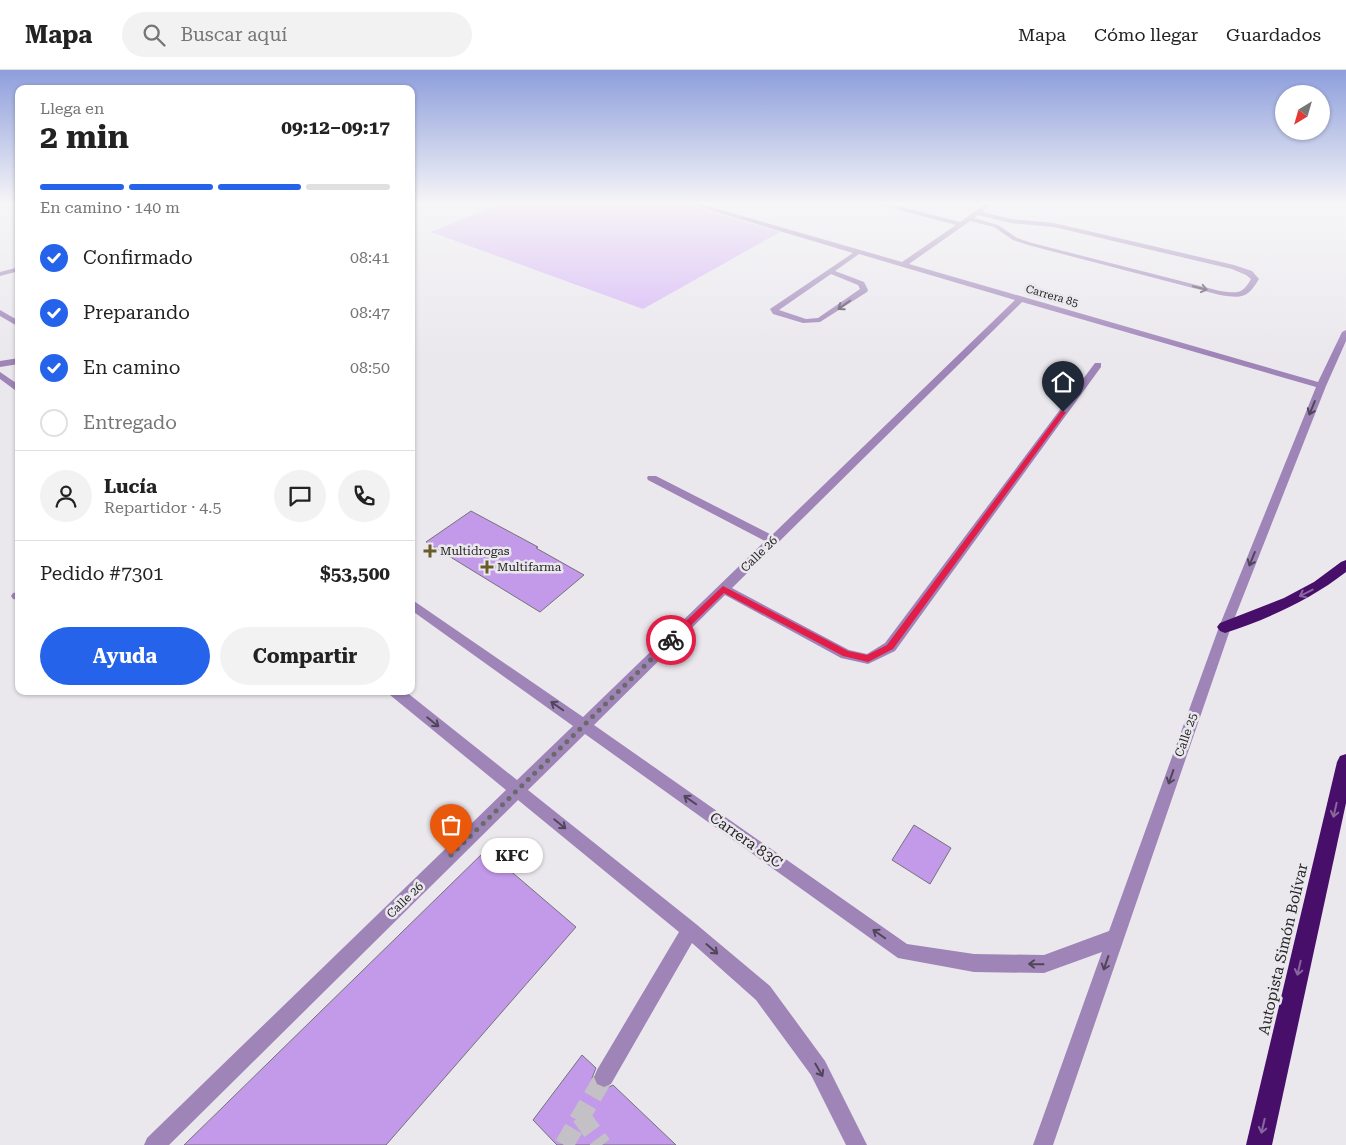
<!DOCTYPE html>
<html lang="es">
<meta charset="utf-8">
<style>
body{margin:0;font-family:"Roboto Serif",serif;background:#f2f2f2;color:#222;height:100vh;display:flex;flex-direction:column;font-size:19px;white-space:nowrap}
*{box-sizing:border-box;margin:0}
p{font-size:16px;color:#767676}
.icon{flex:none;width:28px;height:28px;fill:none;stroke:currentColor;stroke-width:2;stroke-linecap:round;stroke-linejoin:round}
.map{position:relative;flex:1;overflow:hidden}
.panel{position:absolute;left:15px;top:15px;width:400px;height:610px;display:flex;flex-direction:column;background:#fff;border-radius:10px;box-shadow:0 1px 4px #0004}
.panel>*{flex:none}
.needle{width:32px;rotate:217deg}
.buttons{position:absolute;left:1275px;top:15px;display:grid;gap:10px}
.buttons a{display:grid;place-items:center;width:55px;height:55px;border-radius:50%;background:#fff;box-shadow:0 1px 4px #0004;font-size:25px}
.pin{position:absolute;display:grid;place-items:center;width:42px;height:42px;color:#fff;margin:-51px -21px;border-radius:50% 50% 50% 0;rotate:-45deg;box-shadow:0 0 5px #0007}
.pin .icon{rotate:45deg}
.courier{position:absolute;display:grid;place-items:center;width:50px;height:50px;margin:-25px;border:4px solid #e11d48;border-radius:50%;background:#fff;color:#222;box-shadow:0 1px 6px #0007}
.bubble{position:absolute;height:35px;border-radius:18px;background:#fff;box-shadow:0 1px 4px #0004;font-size:16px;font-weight:700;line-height:35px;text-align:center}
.headline em{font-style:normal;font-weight:700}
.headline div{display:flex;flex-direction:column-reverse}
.headline{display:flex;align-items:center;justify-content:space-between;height:85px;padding:0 25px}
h1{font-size:32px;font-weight:700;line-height:38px}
.bar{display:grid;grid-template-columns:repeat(4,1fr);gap:8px 5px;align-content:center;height:60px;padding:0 25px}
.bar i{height:6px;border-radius:4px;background:#e0e0e0}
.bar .selected{background:#2563eb}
.bar p{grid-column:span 4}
.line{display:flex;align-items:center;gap:12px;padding:0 25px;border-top:1px solid #e0e0e0}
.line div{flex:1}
.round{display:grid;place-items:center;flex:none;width:52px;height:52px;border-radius:26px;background:#f2f2f2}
ol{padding:0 25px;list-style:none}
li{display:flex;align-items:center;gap:15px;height:55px}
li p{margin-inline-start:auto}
li .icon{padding:5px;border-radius:50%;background:#2563eb;color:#fff;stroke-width:4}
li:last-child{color:#767676}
li i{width:28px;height:28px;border:2px solid #e0e0e0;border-radius:50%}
.primary-button{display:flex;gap:10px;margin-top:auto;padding:10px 25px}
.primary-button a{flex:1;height:58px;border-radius:30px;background:#2563eb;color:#fff;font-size:20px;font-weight:700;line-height:58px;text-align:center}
.primary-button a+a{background:#f2f2f2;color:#222}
header{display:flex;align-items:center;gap:30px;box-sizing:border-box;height:70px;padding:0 25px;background:#fff;border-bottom:1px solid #e0e0e0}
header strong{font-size:24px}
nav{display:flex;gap:28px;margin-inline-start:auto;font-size:18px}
.search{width:350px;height:45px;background:#f2f2f2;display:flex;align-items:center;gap:12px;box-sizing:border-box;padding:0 18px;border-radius:28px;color:#767676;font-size:19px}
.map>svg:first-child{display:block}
</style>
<header>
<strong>Mapa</strong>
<div class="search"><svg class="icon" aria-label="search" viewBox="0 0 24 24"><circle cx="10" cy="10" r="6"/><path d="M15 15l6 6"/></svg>Buscar aquí</div>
<nav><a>Mapa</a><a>Cómo llegar</a><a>Guardados</a></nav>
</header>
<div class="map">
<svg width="1346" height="1075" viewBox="0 0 1346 1075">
<rect width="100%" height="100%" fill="#eae8ed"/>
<path fill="#d7b7f7" d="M504,133h176l100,29 -137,77 -212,-77z"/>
<g fill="#c399ea" stroke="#757378">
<path d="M471,441l67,36 -2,1 48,27 -44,37 -114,-70z"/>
<path d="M914,755l37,23 -21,36 -38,-24z"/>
<path d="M486,780l90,77 -190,218h-202z"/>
<path d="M582,985l14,13 -4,10 4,8 9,3 8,-4 63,60h-119l-24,-25z"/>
</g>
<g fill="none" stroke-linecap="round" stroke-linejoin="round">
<g stroke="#c3c1c5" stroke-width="19" stroke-dasharray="19 9" stroke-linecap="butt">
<path d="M581,1046l21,29"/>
<path d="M564,1075l40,-68"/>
</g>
<g fill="#9f84b8" fill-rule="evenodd">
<path d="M686,133h11l205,59 54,-37 -83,-22h12l75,19 27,-19h7l-12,9 29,7 43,4 180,42 18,6 7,8c-12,20 -17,19 -39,16l-192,-50 -15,-5 -19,-13 -24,-6 -61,43 409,118 24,-50 4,-2v11l-20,45 -95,241 -178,518h-20l69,-193 -58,21 -70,-1 -76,-14 -313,-224 -57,56 168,134 74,62 55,75 42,84h-21l-35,-70 -55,-75 -64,-57 -81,141 -7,3 -7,-3 -3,-7 3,-7 82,-138 -161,-132 -349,345h-25l3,-7 359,-348 -116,-95 -2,-4h17l112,89 56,-54 -162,-116v-11l172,118 182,-176 -117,-61 -1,-2 1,-2h8l116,59 243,-235 -156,-46 -24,17 29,11 4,8 -1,2 -47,30 -17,1 -30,-9 -3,-5 83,-56zM978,145l33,8 43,4 178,42 14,6 5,4c-9,16 -14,14 -31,12l-188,-48 -15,-5 -19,-13 -24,-7zM831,204l27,11 2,4 -42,29 -12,1 -27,-9zM1022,232l294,85 -97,240 -110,304 -65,24 -70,-1 -67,-10 -313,-219 131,-130 116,63 27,6 27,-13 206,-284v-4h-6l-210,280 -18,11 -18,-4 -117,-62z"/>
<path d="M19,197v4l-19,5v-4z"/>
<path d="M0,240l19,11v6l-19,-11z"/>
<path d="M19,288v6l-19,3v-6z"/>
<path d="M0,302l19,13v8l-19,-14z"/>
<path d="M19,522v8l-6,-1 -2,-3 2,-3z"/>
</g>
<g fill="#470f6a" fill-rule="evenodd">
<path d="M1346,490v12c-36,28 -78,47 -121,61l-5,-2 -3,-4 3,-4 64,-25 30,-16 27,-20z"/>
<path d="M1346,684v49l-74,342h-26l91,-383 3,-6z"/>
</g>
</g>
<defs><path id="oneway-shaft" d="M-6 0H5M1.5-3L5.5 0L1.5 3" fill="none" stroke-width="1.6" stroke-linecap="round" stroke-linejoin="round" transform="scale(1.25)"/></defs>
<g stroke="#504659">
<use href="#oneway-shaft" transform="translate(1200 218) rotate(14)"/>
<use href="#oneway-shaft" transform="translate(844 235) rotate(144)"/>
<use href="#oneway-shaft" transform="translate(1312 338) rotate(112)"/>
<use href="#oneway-shaft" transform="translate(1252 489) rotate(112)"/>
<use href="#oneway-shaft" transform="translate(557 636) rotate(-145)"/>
<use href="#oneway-shaft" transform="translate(433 652) rotate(39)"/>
<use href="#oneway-shaft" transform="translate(1171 707) rotate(109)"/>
<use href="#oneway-shaft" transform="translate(690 730) rotate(-145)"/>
<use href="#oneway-shaft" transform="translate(560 754) rotate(39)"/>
<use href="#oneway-shaft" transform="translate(879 864) rotate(-145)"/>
<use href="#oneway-shaft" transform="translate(712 879) rotate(41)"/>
<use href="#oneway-shaft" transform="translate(1106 893) rotate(109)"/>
<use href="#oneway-shaft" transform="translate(1036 894) rotate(-179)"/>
<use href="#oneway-shaft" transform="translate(819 1000) rotate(60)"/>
</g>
<g stroke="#88669e">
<use href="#oneway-shaft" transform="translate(1306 523) rotate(153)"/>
<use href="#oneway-shaft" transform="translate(1335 740) rotate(103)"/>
<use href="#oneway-shaft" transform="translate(1299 898) rotate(103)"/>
<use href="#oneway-shaft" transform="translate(1263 1056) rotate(103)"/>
</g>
<linearGradient id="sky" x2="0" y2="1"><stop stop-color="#8d9edc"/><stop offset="0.47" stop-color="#f6f5f7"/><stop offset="1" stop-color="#f6f5f7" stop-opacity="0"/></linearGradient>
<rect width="1346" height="284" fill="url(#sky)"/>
<path fill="#e11d48" d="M1061,341l5,1 -173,237 -25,13 -25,-6 -119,-63 -50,49h-6v-4l55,-52 125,65 19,4 20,-10z"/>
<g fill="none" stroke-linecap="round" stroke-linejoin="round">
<path stroke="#6a696c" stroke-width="5" stroke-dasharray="0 9" d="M451,785l220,-215"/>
</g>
<g fill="#685d2a" stroke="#eae8ed" stroke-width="2">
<path d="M427.5 473.5h5v5h5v5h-5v5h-5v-5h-5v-5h5z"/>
<path d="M484.5 489.5h5v5h5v5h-5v5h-5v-5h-5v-5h5z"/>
</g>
<g text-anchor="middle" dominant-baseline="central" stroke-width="5" stroke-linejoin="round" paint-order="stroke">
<g font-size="11" fill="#252426" stroke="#eae8ed">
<text transform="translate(1052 226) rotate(16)">Carrera 85</text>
</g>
<g font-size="12" fill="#252426" stroke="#eae8ed" text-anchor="start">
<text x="440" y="481">Multidrogas</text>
<text x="497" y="497">Multifarma</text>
</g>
<g font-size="12" fill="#252426" stroke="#eae8ed">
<text transform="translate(759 484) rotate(-44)">Calle 26</text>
<text transform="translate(1186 665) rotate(-71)">Calle 25</text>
<text transform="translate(405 830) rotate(-44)">Calle 26</text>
</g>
<g font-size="15" fill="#252426" stroke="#eae8ed">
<text transform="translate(746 770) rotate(35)">Carrera 83C</text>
<text transform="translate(1283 879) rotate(-77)">Autopista Simón Bolívar</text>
</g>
</g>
</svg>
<div class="buttons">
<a><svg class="needle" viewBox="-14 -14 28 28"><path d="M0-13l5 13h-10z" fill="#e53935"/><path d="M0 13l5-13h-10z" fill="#767676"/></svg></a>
</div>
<div class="pin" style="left:451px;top:785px;background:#ea580c"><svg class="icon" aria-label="bag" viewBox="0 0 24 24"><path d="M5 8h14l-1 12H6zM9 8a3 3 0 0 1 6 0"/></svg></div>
<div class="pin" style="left:1063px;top:342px;background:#1f2937"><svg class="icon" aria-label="home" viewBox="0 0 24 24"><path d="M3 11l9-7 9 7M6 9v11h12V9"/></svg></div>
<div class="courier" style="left:671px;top:570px"><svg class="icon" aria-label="bike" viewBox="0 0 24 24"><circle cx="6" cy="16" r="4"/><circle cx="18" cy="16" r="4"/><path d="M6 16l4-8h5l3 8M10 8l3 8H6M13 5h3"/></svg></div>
<div class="bubble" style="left:481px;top:768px;width:62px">KFC</div>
<section class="panel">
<div class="headline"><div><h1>2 min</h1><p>Llega en</p></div><em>09:12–09:17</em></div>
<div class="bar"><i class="selected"></i><i class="selected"></i><i class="selected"></i><i></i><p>En camino · 140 m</p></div>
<ol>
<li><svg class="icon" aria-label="check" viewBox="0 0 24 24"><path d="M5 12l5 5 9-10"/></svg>Confirmado<p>08:41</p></li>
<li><svg class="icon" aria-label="check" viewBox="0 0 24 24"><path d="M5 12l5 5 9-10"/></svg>Preparando<p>08:47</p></li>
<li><svg class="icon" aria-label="check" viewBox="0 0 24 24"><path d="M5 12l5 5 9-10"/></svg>En camino<p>08:50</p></li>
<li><i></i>Entregado</li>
</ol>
<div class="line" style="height:90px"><a class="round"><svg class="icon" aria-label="person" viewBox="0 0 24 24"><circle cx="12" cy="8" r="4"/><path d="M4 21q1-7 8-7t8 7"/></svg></a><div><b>Lucía</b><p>Repartidor · 4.5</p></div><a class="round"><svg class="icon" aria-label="chat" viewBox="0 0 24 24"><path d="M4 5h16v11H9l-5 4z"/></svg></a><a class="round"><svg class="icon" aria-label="phone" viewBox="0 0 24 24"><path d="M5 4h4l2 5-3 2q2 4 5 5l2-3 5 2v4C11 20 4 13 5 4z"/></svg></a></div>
<div class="line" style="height:65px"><div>Pedido #7301</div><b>$53,500</b></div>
<div class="primary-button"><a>Ayuda</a><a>Compartir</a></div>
</section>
</div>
